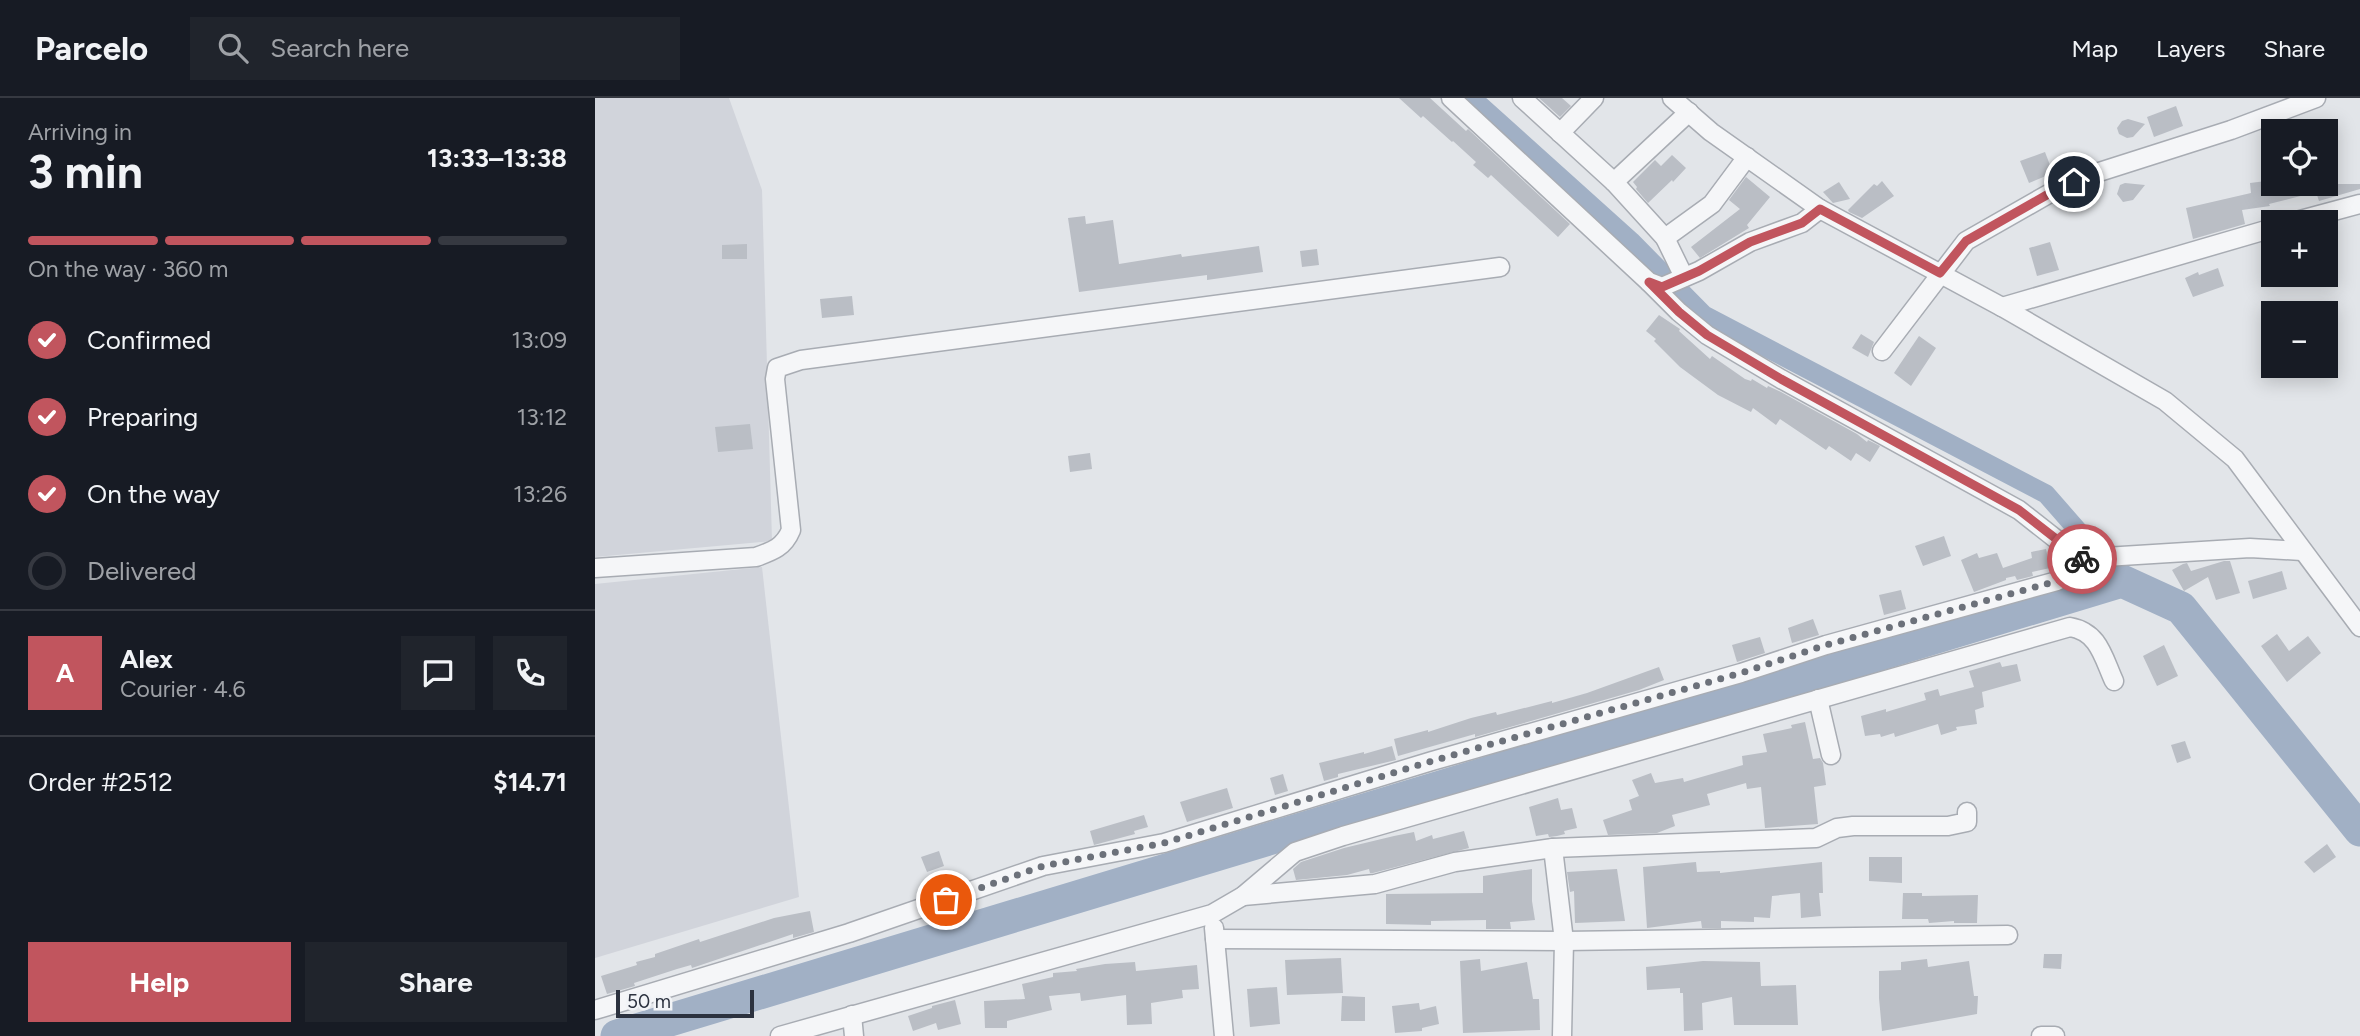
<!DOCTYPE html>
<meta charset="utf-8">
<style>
body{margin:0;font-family:Figtree,sans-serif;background:#20242c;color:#f1f3f6;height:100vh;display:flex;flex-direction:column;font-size:26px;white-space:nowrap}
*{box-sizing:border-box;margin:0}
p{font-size:23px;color:#9ea1a6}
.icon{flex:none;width:38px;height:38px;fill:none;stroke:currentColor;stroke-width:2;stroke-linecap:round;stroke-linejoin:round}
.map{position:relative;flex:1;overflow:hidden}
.drawer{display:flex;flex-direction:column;background:#171b24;width:595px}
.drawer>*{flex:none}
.buttons{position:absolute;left:1666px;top:21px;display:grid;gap:14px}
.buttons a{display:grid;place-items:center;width:77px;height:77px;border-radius:0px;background:#171b24;box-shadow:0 4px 18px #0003;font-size:35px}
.scale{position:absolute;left:21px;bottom:18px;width:138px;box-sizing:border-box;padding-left:7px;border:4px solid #2c323f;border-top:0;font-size:19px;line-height:24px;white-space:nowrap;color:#2c323f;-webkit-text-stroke:5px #f2f4f7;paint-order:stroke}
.pin{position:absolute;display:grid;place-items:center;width:60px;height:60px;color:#fff;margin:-30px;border:4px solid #fff;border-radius:50%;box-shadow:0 2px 7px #0007}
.courier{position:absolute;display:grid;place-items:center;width:70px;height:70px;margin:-35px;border:5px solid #c1555e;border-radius:50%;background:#fff;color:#222;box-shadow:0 2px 9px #0007}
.head em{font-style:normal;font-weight:700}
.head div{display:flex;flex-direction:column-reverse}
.head{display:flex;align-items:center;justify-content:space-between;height:119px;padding:0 28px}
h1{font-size:46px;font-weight:700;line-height:52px}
.bar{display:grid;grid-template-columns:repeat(4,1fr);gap:10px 7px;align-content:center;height:84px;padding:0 28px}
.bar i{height:9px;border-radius:5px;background:#363941}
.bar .active{background:#c1555e}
.bar p{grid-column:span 4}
.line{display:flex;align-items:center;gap:18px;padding:0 28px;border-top:2px solid #363941}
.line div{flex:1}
.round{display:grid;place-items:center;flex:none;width:74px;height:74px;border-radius:0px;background:#20242c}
ol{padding:0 28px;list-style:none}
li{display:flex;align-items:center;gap:21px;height:77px}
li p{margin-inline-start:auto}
li .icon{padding:7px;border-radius:50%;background:#c1555e;color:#fff;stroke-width:4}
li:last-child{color:#9ea1a6}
li i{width:38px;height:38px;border:4px solid #363941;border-radius:50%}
.button{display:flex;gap:14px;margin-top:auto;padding:14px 28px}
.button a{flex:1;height:80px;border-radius:0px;background:#c1555e;color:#fff;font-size:28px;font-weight:700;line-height:80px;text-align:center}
.button a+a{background:#20242c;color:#f1f3f6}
header{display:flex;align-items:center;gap:42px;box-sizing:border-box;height:98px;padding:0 35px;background:#171b24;border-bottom:2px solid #363941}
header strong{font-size:33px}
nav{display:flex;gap:38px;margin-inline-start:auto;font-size:24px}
.search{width:490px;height:63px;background:#20242c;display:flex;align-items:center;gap:18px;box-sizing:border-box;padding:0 24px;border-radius:0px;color:#9ea1a6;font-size:26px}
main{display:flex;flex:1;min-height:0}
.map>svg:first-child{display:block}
</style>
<header>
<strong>Parcelo</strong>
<div class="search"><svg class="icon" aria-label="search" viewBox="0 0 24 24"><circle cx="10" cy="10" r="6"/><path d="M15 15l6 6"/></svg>Search here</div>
<nav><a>Map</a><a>Layers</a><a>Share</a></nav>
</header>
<main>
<section class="drawer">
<div class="head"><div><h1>3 min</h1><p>Arriving in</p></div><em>13:33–13:38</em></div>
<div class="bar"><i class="active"></i><i class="active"></i><i class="active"></i><i></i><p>On the way · 360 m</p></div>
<ol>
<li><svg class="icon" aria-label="check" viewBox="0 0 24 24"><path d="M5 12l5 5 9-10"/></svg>Confirmed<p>13:09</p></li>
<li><svg class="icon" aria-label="check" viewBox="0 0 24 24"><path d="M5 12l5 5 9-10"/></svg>Preparing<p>13:12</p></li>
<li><svg class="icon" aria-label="check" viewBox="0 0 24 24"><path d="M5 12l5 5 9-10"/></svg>On the way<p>13:26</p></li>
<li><i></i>Delivered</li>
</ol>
<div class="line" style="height:126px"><b class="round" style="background:#c1555e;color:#fff">A</b><div><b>Alex</b><p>Courier · 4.6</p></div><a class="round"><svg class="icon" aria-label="chat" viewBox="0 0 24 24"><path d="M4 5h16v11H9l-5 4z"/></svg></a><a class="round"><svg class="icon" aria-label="phone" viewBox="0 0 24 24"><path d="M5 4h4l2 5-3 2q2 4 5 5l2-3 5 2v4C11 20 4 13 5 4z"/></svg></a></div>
<div class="line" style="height:91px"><div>Order #2512</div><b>$14.71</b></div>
<div class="button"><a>Help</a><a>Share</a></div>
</section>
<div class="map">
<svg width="1765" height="938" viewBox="0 0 1765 938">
<rect width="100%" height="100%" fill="#e2e5e9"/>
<g fill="#d1d4db">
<path d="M0,0h134l33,92 10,351 -177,16z"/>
<path d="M167,469l37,330 -204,61v-374z"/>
</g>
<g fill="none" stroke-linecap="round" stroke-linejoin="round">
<path stroke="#a1b0c5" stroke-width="19" d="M877,0l159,143 73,74 342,179 76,87"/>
<path stroke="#a1b0c5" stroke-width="33" d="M22,938l1505,-455 59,27 179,222"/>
</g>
<g fill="#babec5">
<path d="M804,0h31l36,33 2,-2 102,95 -12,13 -67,-62 -3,3 -15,-13 3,-3 -23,-21 -1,1 -29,-26 -2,2z"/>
<path d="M944,0h23l9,8 -11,11z"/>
<path d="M1581,8l7,20 -29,11 -7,-20z"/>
<path d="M1533,21l17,5 -12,13 -6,1 -8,-4 -2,-6 5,-7z"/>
<path d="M1450,54l8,21 -24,10 -9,-22z"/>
<path d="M1077,57l14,13 -13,14 -1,-2 -24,23 -12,-14 1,-2 -4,-5 22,-22 6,6z"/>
<path d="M1151,79l24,20 -23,28 2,3 -49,30 -9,-11 49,-38 -11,-9z"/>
<path d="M1287,83l12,15 -32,22 -13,-6 -1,-2 26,-26 3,2z"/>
<path d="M1671,83l1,3h93v5l-41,12 -3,-9 -47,12 1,2 -28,4 3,14 -52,15 -7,-31 65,-15 -1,-10z"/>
<path d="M1244,84l11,17 -17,4 -10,-11z"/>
<path d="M1530,85l20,2 -12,15 -10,2 -6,-8 3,-9z"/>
<path d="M490,118l1,8 27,-4 6,44 62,-10 1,3 77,-11 4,26 -56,8v-5l-128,17 -11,-74z"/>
<path d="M1455,144l9,28 -22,6 -8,-28z"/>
<path d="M152,146v15h-25v-14z"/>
<path d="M722,151l2,16 -17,2 -2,-16z"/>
<path d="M1623,170l6,18 -31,11 -8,-19 13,-6 1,3z"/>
<path d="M257,198l2,19 -32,3 -2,-19z"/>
<path d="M1064,217l21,14 -1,2 31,28 2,-3 33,23 6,2 1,-2 15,9 1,-2 13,6 76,42 10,8 1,-2 12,6 -10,16 -14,-9 -5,8 -22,-15 -3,4 -46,-31 -4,6 -23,-17 -2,4 -33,-17 -38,-28 -26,-26 2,-2 -10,-8z"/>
<path d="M1266,236l13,8 -6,15 -16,-9z"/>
<path d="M1324,238l17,12 -25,38 -17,-13z"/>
<path d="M155,326l3,25 -35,3 -3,-25z"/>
<path d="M495,355l2,16 -22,3 -2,-16z"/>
<path d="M1349,438l7,20 -28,10 -8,-20z"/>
<path d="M1451,451l4,19 -18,4 1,4 -16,4 -2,-4 -9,2v2l-32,12 -13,-32 16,-7 2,5 18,-5 6,15 29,-10 -1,-6z"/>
<path d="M1629,463h6l10,32 -24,7 -8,-23 -24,14 -12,-21 11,-6 4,-1 4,8z"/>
<path d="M1687,473l5,18 -34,10 -5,-18z"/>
<path d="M1306,492l5,19 -22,6 -5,-20z"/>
<path d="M1218,521l6,16 -27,8 -4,-15z"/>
<path d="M1682,536l12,17 19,-15 13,17 -34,29 -26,-36z"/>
<path d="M1165,539l5,16 -28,9 -5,-17z"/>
<path d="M1569,547l14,31 -21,10 -14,-30z"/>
<path d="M1405,564l2,5 15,-3 4,17 -39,11 2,15 -9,3 2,14 -21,3 1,3 -16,5 -3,-11 -43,13 -1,-4 -13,4 -1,-3 -15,2 -4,-20 25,-7v3l40,-12 -2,-7 14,-4 2,7 34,-9 -5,-16z"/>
<path d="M1064,569l5,13 -25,10 -164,47v-3l-77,22 -4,-17 34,-9v2l43,-14 25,-6 1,3 55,-14v2l35,-10z"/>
<path d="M1210,624l8,37 7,-1 3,5 3,22 -12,2 4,37 -53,4 -4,-41 -14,2 -1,-6 -39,11 3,11 -38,10 3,11 -18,7 -49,2 -5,-15 29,-10 -3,-10 10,-4 -7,-16 19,-7 4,10 28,-5 1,4 59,-17 -1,-9 25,-4 -4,-18 29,-6 -1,-3z"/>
<path d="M1590,643l6,17 -14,5 -6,-18z"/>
<path d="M797,648l4,14 -58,14v3l-14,4 -5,-18 45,-11v2z"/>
<path d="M688,676l5,17 -13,4 -5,-17z"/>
<path d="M632,690l6,20 -46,14 -7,-20z"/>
<path d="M963,700l3,12 11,-2 5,20 -13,3 1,3 -8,2 -8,1 -1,-3 -12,2 -7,-29z"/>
<path d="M549,717l4,12 -14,4 1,3 -41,11 -4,-14z"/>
<path d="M869,733l5,17 -96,25h-3l-1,-4 -22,6 -51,5 -3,-11 8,-7 43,-14 50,-12 20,-4 2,9 16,-6 1,4z"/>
<path d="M1732,746l9,13 -22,16 -10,-11z"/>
<path d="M344,753l5,15 -17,6 -6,-15z"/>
<path d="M1274,759h33v26l-33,-2z"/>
<path d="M1101,764l1,10 23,-1v2l102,-11 1,31h-4l2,23 -20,2 -1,-25 -28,3 -2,22 -16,-1v5l-33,-1v7h-19l-1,-7 -54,7 -4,-61z"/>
<path d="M937,771v32l3,19 -25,2 1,7h-25v-9l-55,1v4l-45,-1v-30l97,-1v-17z"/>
<path d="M1022,771l8,52 -50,2 -1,-32 -4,1 -3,-20z"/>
<path d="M1308,795h19v3l56,-1 -1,28h-23v-2l-25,2 -1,-4h-26z"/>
<path d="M215,813l4,21 -21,6v-4l-101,34 -1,-3 -14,4 -43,14 1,3 -28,8 -6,-18 36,-11 -1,-3 19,-5v-3l44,-15 1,3 74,-24z"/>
<path d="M1449,856h18l-1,15 -18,-1z"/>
<path d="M746,860l2,35 -56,2 -2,-35z"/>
<path d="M885,861l1,12 46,-9 6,37h6l1,31 -77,3 -3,-72z"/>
<path d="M1332,861l1,8 41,-6 5,35h4l-1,18 -95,17 -3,-33v-27l22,-1v-8z"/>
<path d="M1108,863l57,1 1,24 35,-1 2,40h-64l-2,-28 -30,6 1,27 -19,1 -1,-38h-3v-5l-33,2 -1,-23z"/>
<path d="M540,864l1,9 61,-6 2,24 -17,1 1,8 -32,5 1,21 -25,1 -1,-30 -45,6 -1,-8 -31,3 3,14 -45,11v7h-22l-1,-27 41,-2 -3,-15 31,-7v-4l24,-2 -1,-2 29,-5z"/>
<path d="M682,889l3,37 -30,3 -3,-38z"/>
<path d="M747,898l23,1v24h-24z"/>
<path d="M360,902l6,24 -23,6 -2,-7 -23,8 -5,-15 24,-8v-2z"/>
<path d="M824,905l1,7 16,-4 3,18 -17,4v3l-27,2 -3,-27z"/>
</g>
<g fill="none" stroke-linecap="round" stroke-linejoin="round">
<g stroke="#a8acb3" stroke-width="21">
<g id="minor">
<path d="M856,0l198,184 13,5 37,-16 51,-29 52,-19 18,-14"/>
<path d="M927,0l92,84 51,56 19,39"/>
<path d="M1077,0l39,34 109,77 182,98 163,94 70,58 125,168"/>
<path d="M965,35l34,-35"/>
<path d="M1019,84l75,-70"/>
<path d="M1698,124l67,-18"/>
<path d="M1070,140l47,-34 35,-47"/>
<path d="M1054,184l30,30 28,23 74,44 238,131 70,55"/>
<path d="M1407,209l271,-79"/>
<path d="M1287,253l84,-110 86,-49 44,-19 135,-43 85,-32"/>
<path d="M0,470l161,-11c17,-6 28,-10 35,-27l-16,-151 2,-11 24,-8 699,-93"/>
<path d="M1223,601l13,56"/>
<path d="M958,750l11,93 -2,95"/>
<path d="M648,798l132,-12 80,-22 98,-14 263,-10 21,-10 16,-2h95l19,-4v-10"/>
<path d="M619,830l10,108"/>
<path d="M620,841l349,2 444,-6"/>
<path d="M0,912l254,-77 194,-67 121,-23 268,-82 309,-88 85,-28 231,-64 48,-24 145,-9 52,3"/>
<path d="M257,917l2,21"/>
<path d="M185,938l432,-122 31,-18 52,-44 48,-16 727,-209c29,5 33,30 44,54"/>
<path d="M1446,938h14"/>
</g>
</g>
<use href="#minor" stroke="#f5f6f8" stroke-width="18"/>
</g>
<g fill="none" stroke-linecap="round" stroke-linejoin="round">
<path stroke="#6c717a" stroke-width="7" stroke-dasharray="0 12.6" d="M351,802l97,-34 121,-23 268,-82 309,-88 85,-28 231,-64 32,-16 -7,-6"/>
<path stroke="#c1555e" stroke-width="9" d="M1479,84l-22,10 -86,49 -26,32 -120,-64 -18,14 -52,19 -51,29 -37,16 -13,-5 30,30 28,23 74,44 238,131 63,49"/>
</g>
</svg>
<div class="buttons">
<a><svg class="icon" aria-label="locate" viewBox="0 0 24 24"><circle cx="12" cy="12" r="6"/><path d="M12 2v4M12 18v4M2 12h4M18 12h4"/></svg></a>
<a>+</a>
<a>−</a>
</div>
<div class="scale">50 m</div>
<div class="pin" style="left:351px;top:802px;background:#ea580c"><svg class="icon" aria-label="bag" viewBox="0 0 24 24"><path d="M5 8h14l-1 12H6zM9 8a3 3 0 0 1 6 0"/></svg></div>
<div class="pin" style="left:1479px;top:84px;background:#1f2937"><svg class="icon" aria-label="home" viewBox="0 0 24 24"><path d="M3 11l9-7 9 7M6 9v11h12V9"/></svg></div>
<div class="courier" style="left:1487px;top:461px"><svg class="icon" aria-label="bike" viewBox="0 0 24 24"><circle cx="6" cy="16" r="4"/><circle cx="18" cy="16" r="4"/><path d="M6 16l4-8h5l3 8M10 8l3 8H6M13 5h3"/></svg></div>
</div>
</main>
